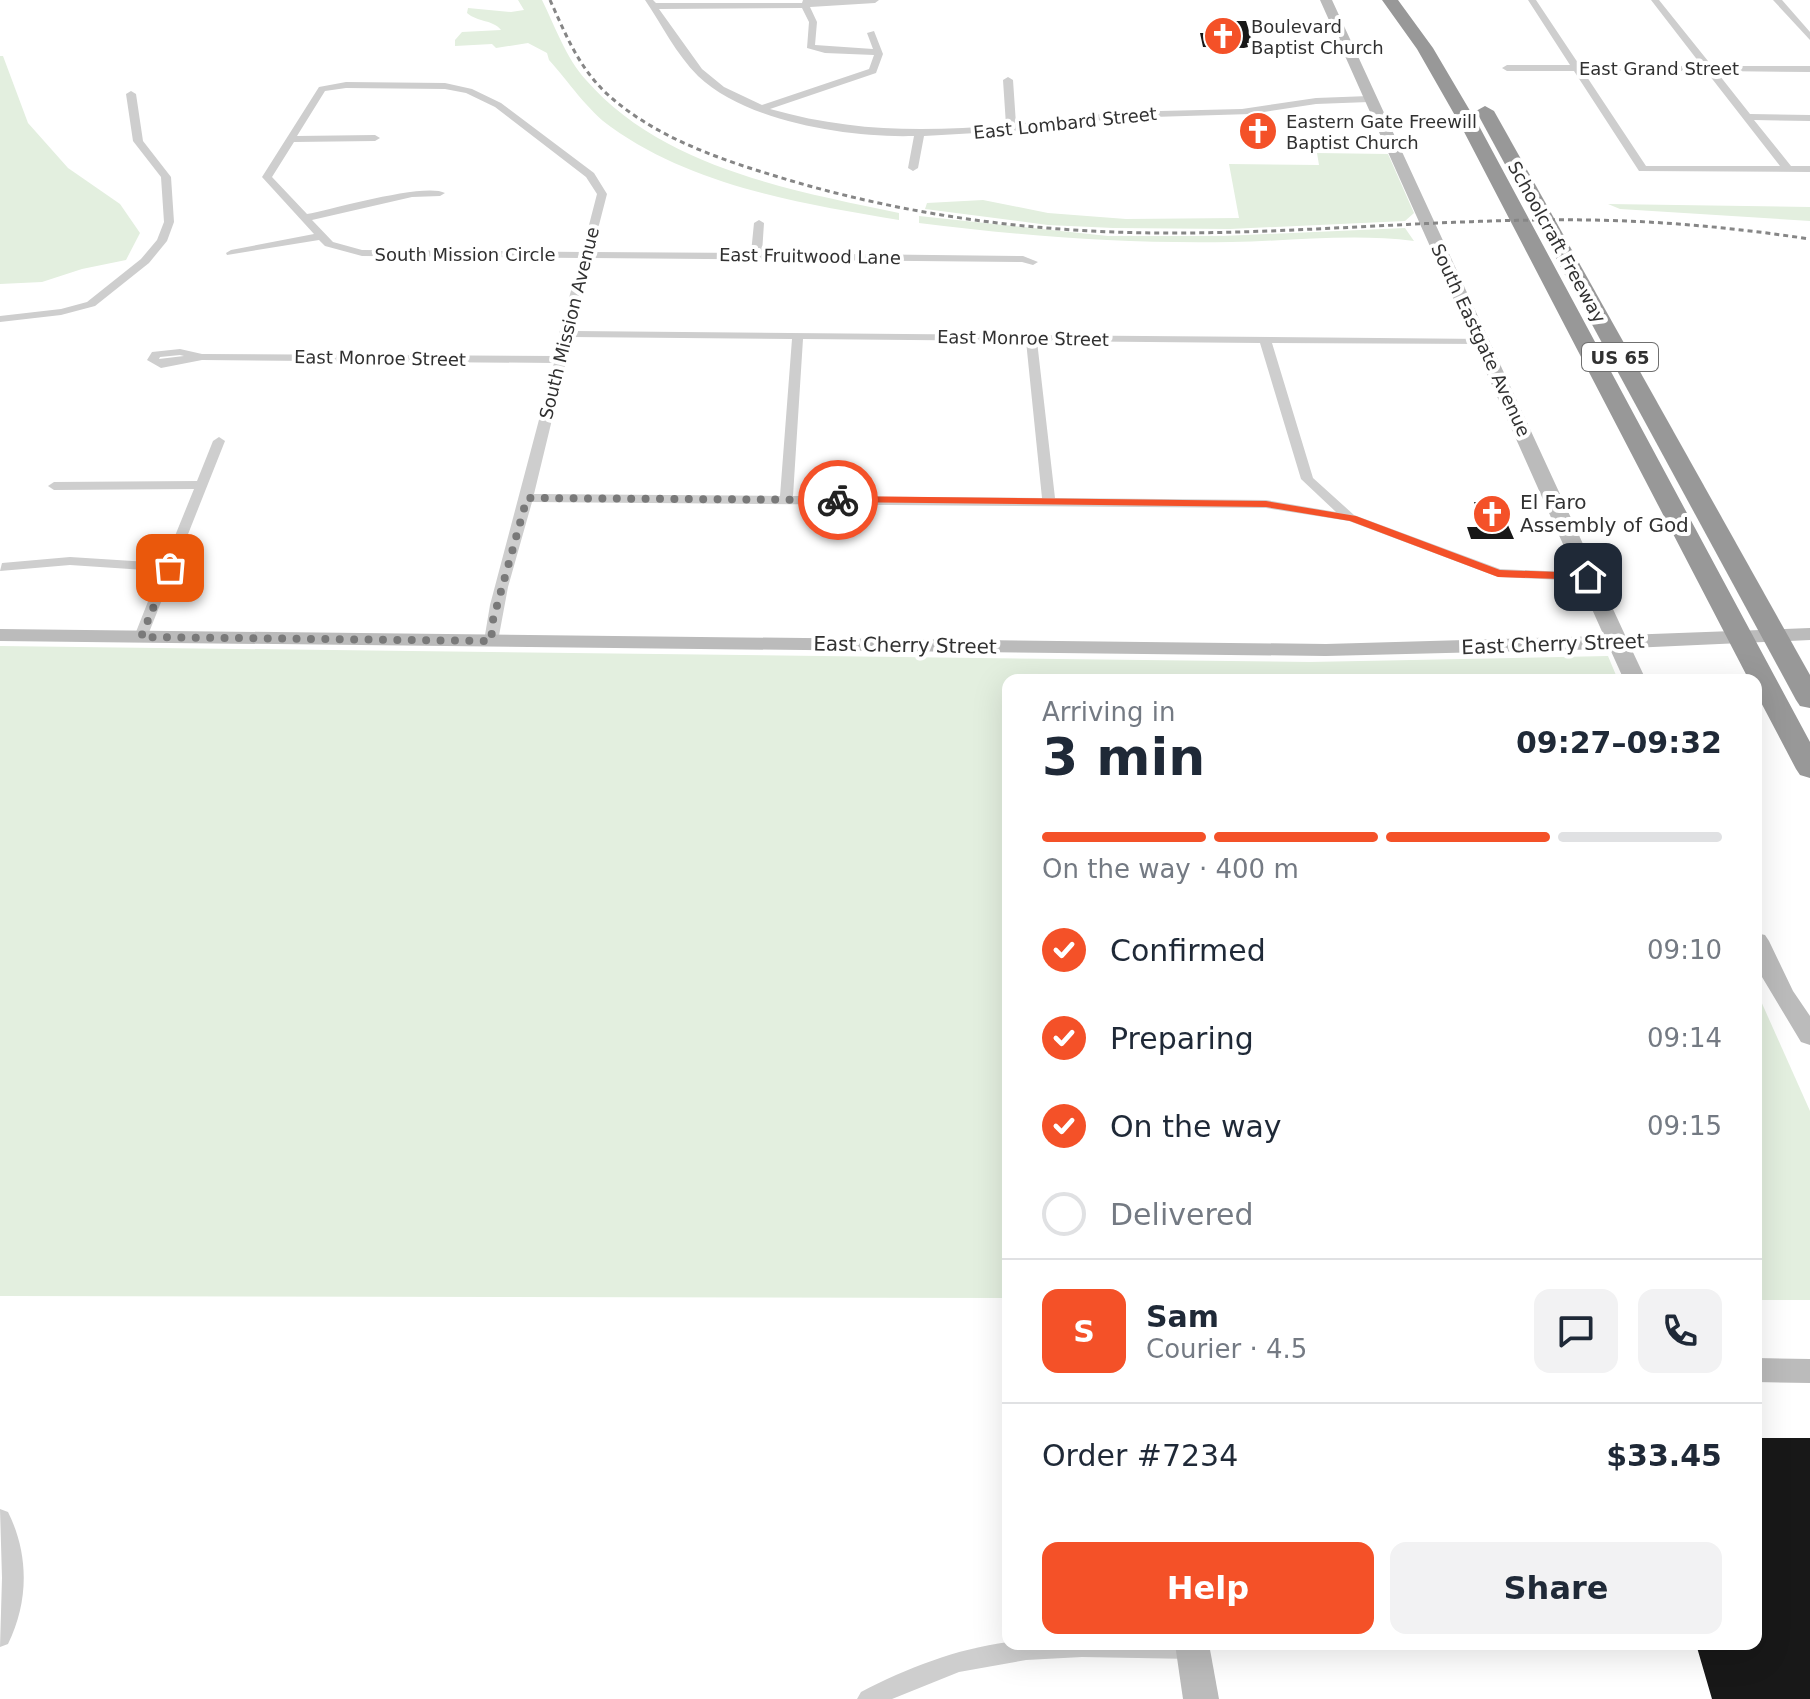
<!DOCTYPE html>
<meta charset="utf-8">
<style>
body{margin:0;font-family:"DejaVu Sans",sans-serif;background:#f2f2f3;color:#1f2937;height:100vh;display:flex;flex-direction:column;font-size:30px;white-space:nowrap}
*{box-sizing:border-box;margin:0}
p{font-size:26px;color:#747a83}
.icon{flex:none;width:44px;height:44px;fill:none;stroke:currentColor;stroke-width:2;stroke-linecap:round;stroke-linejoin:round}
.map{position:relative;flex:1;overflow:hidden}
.details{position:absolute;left:1002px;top:674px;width:760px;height:976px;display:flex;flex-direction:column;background:#fff;border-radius:16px;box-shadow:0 8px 32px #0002}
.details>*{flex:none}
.pin{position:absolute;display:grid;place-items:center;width:68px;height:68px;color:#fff;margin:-34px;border-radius:16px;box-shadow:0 4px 12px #0006}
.courier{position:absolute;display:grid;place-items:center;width:80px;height:80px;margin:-40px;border:6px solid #f45128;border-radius:50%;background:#fff;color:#222;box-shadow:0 2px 10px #0007}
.summary em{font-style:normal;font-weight:600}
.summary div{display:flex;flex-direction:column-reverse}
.summary{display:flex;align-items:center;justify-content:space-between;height:136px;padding:0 40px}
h1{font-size:52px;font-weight:600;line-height:60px}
.bar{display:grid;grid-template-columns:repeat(4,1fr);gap:12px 8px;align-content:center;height:96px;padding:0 40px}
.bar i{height:10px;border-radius:6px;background:#e0e1e3}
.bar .selected{background:#f45128}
.bar p{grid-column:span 4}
.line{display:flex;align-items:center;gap:20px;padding:0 40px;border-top:2px solid #e0e1e3}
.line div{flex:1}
.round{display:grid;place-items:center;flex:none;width:84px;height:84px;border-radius:16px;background:#f2f2f3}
ol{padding:0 40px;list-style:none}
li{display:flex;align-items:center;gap:24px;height:88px}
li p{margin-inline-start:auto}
li .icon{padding:8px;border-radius:50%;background:#f45128;color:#fff;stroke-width:4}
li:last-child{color:#747a83}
li i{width:44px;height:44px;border:4px solid #e0e1e3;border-radius:50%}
.primary-button{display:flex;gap:16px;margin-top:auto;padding:16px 40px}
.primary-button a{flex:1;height:92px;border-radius:16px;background:#f45128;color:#fff;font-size:32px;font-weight:600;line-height:92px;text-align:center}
.primary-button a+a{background:#f2f2f3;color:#1f2937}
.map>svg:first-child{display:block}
</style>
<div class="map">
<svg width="1810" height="1699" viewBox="0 0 1810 1699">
<rect width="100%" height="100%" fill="#fff"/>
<g fill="#e3efdf">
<path d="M518,0h24c13,26 24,58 44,80 77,88 205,110 313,133v7c-97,-16 -206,-34 -288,-93 -23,-16 -43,-46 -62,-67l-2,-7 -19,-10 -32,5 -4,-4 -37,2v-6l7,-8 39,-2c-7,-10 -24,-8 -34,-17l1,-5 43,4 13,-2z"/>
<path d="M0,56h3l25,67 40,45 52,36 20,29 -14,27 -44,9 -40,13 -42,2z"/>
<path d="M1317,153l71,1 26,59 -9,8 -175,8 -117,-1 -65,-3 -123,-16 2,-6 56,-3 65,13 78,6 113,-1 -10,-54 90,1z"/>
<path d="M1608,204l202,3v14l-190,-12z"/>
<path d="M919,216l189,20h115l182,-8 9,13c-61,-8 -122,0 -183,1 -105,2 -208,-6 -312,-19z"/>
<path d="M0,646l1310,16 298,-6 10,24h-610v618l-1008,-2z"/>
<path d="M1756,990l54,121v189h-54z"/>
</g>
<g fill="#181818">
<path d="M1229,21h17l7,22h-6l1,4 -4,1 -41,-1 -3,-14h32z"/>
<path d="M1474,502h24l16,37h-43l-4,-12h17z"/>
<path d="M1756,1438h54v261h-98l-16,-55h60z"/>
</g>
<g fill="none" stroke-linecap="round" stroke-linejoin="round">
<g fill="#cecece" fill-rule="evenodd">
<path d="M645,0h8l3,3h146l1,-3h76l-4,3 -65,4 7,15 -2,23 58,4 -6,-16 7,-2 9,23 -7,19 -106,36c81,23 153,23 236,16l-3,-45 5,-3 5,3 3,44 104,-12 122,-3 74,-11 53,-2 5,3 -5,3 -53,2 -65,10 -131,4 -109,13 -87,5 -6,32 -5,3 -5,-3 6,-32c-65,2 -168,-14 -216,-60 -22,-22 -36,-51 -53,-76zM802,8l7,14 -2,26 18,5 49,2 -5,14 -107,36 -38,-18 -22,-18 -43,-60z"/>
<path d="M1528,0h8l44,66h122l-51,-66h8l53,66h98v6l-94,-1 34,43 60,1v6l-56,-1 37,46h19v6l-171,-1 -65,-100h-67l-5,-3 5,-3h63zM1583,71h123l74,95h-134z"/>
<path d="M1773,0h9l28,32v8z"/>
<path d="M346,82l99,1 27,6 29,14 93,70 13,21 -15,58 159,1 3,-30 5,-3 5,3 -2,30 261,3 15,6 -5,3 -11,-3 -431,-4 -17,73 912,8v4l-4,1 -210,-1 41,135 41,37 146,54 88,4 7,4 -7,4 -90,-4 -149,-56 -83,-13 -734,-6 -24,85 -10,54 -2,3h-10l-2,-3 6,-36 64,-242 -352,-3 -41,8 -14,-8 5,-8 28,-3 22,5 354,2 3,-22 21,-76 -218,-2 -37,-10 -6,-6 -92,15 -1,-2 5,-3 83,-16 -52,-57 57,-90zM346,88l99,1 21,4 29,14 91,70 11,17 -15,58 -220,-2 -29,-8 -21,-22 100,-23 28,-1 5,-3c-19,-11 -112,16 -138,21l-35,-37 22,-35 81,-1 5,-3 -5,-3 -78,1 28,-45zM572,337l220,2 -12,157 -246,-2zM803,339l223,2 16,157 -249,-2zM1037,341l223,2 41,136 35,33 -70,-12 -211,-2zM180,355l4,1 -25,3 1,-2z"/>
<path d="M131,91l5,3 7,47 28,36 3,45 -7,19 -18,22 -54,43 -34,9 -61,7v-6l61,-7 26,-7 54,-43 16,-19 7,-18 -3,-45 -28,-36 -7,-47z"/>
<path d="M219,437l6,4 -79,199 -5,1 -7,-4 26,-66 -90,-6 -70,6 2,-8 68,-6 94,6 30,-74 -140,1 -6,-4 6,-4 143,-1 16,-40z"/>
<path d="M0,1509l8,3c21,42 21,89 0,132l-8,3 2,-69z"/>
<path d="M1008,1642l194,2 3,5 -4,7 -8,3 -111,-2 -56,3 -67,12 -67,27h-35l4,-7c46,-24 95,-43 147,-50z"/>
</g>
<g fill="#bbb" fill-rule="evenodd">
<path d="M1320,0h12l293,635 185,-7v12l-179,8 15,32h-22l-14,-31 -284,7 -1326,-15v-12l1326,15 278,-8z"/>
<path d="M1756,933l9,2 4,6 24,50 17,25v29l-9,-3 -45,-75z"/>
<path d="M1756,1358l54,1v24l-54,-1z"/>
<path d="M1175,1644h34l10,55h-36z"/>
</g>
<g fill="#989898" fill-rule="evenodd">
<path d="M1382,0h16l35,48 46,78 331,616v36l-10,-3 -4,-6 -40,-76v-13h-7l-288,-554 -44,-77z"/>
<path d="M1485,106l9,5 316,564v33l-10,-2 -4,-6 -320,-589z"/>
</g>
<path stroke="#868686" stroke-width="3" stroke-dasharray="5 4" stroke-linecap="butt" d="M550,0c15,33 28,66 55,92 46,43 108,65 167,83 125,39 255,57 386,58 143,1 287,-15 431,-13 74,1 147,8 221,19"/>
</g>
<path fill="#f45128" d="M838,496l428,5 90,15 144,54 88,3 5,4 -5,3 -90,-3 -148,-56 -84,-14 -431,-5 -2,-2z"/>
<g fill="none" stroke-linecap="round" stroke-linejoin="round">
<path stroke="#797979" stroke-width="8" stroke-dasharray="0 14.4" d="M170,568l-29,69 350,4 2,-21 34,-122 311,2"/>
</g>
<defs>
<g id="church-disc" transform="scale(2)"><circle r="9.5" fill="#f45128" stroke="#fff"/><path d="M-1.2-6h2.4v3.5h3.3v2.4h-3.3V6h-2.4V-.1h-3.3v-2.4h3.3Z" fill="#fff"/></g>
</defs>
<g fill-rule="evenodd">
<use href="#church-disc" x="1223" y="36"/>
<use href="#church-disc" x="1258" y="131"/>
<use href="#church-disc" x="1492" y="514"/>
</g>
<g text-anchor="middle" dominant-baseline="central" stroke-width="8" stroke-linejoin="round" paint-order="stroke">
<g font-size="18" fill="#313131" stroke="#fff" text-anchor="start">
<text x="1251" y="26">Boulevard<tspan x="1251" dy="21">Baptist Church</tspan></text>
<text x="1286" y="121">Eastern Gate Freewill<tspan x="1286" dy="21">Baptist Church</tspan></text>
</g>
<g font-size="18" fill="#313131" stroke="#fff">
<text x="1659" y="68">East Grand Street</text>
<text transform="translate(1065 123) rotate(-6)">East Lombard Street</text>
<text transform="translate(1557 242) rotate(61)">Schoolcraft Freeway</text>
<text x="465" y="254">South Mission Circle</text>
<text transform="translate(810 256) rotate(1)">East Fruitwood Lane</text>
<text transform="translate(569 323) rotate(-76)">South Mission Avenue</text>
<text transform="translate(1023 338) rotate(1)">East Monroe Street</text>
<text transform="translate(1481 340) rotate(65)">South Eastgate Avenue</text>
<text transform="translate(380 358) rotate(1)">East Monroe Street</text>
</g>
<rect fill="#fff" stroke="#6f6f6f" stroke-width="2" x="1582" y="343" width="76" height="28" rx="6"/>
<g font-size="18" font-weight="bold" fill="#313131">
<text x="1620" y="357">US 65</text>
</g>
<g font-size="20" fill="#313131" stroke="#fff" text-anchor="start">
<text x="1520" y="502">El Faro<tspan x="1520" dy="23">Assembly of God</tspan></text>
</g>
<g font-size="20" fill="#313131" stroke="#fff">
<text transform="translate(1553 644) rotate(-2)">East Cherry Street</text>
<text transform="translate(905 645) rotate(1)">East Cherry Street</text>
</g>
</g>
</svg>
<div class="pin" style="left:170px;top:568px;background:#ea580c"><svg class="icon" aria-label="bag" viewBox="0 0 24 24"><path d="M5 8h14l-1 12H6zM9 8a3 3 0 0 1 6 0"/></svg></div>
<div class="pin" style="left:1588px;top:577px;background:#1f2937"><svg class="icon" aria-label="home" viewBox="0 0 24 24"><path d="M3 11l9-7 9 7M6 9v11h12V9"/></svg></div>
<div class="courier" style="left:838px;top:500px"><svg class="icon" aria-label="bike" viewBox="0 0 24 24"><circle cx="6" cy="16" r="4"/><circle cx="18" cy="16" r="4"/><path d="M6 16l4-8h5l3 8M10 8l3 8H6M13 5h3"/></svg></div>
<section class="details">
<div class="summary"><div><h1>3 min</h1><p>Arriving in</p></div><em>09:27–09:32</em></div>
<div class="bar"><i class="selected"></i><i class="selected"></i><i class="selected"></i><i></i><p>On the way · 400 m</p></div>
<ol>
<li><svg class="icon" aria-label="check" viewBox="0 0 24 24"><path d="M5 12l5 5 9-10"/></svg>Confirmed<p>09:10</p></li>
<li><svg class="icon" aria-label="check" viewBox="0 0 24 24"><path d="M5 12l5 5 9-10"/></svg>Preparing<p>09:14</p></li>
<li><svg class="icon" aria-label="check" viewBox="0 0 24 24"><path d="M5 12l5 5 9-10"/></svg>On the way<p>09:15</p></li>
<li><i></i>Delivered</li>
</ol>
<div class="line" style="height:144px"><b class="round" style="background:#f45128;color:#fff">S</b><div><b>Sam</b><p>Courier · 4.5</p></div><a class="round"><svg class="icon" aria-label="chat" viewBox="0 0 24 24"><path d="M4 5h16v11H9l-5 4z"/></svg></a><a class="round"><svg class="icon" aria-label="phone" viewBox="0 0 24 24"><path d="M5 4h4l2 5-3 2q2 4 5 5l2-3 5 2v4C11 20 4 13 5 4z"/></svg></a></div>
<div class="line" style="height:104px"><div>Order #7234</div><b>$33.45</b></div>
<div class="primary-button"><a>Help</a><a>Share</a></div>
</section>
</div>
